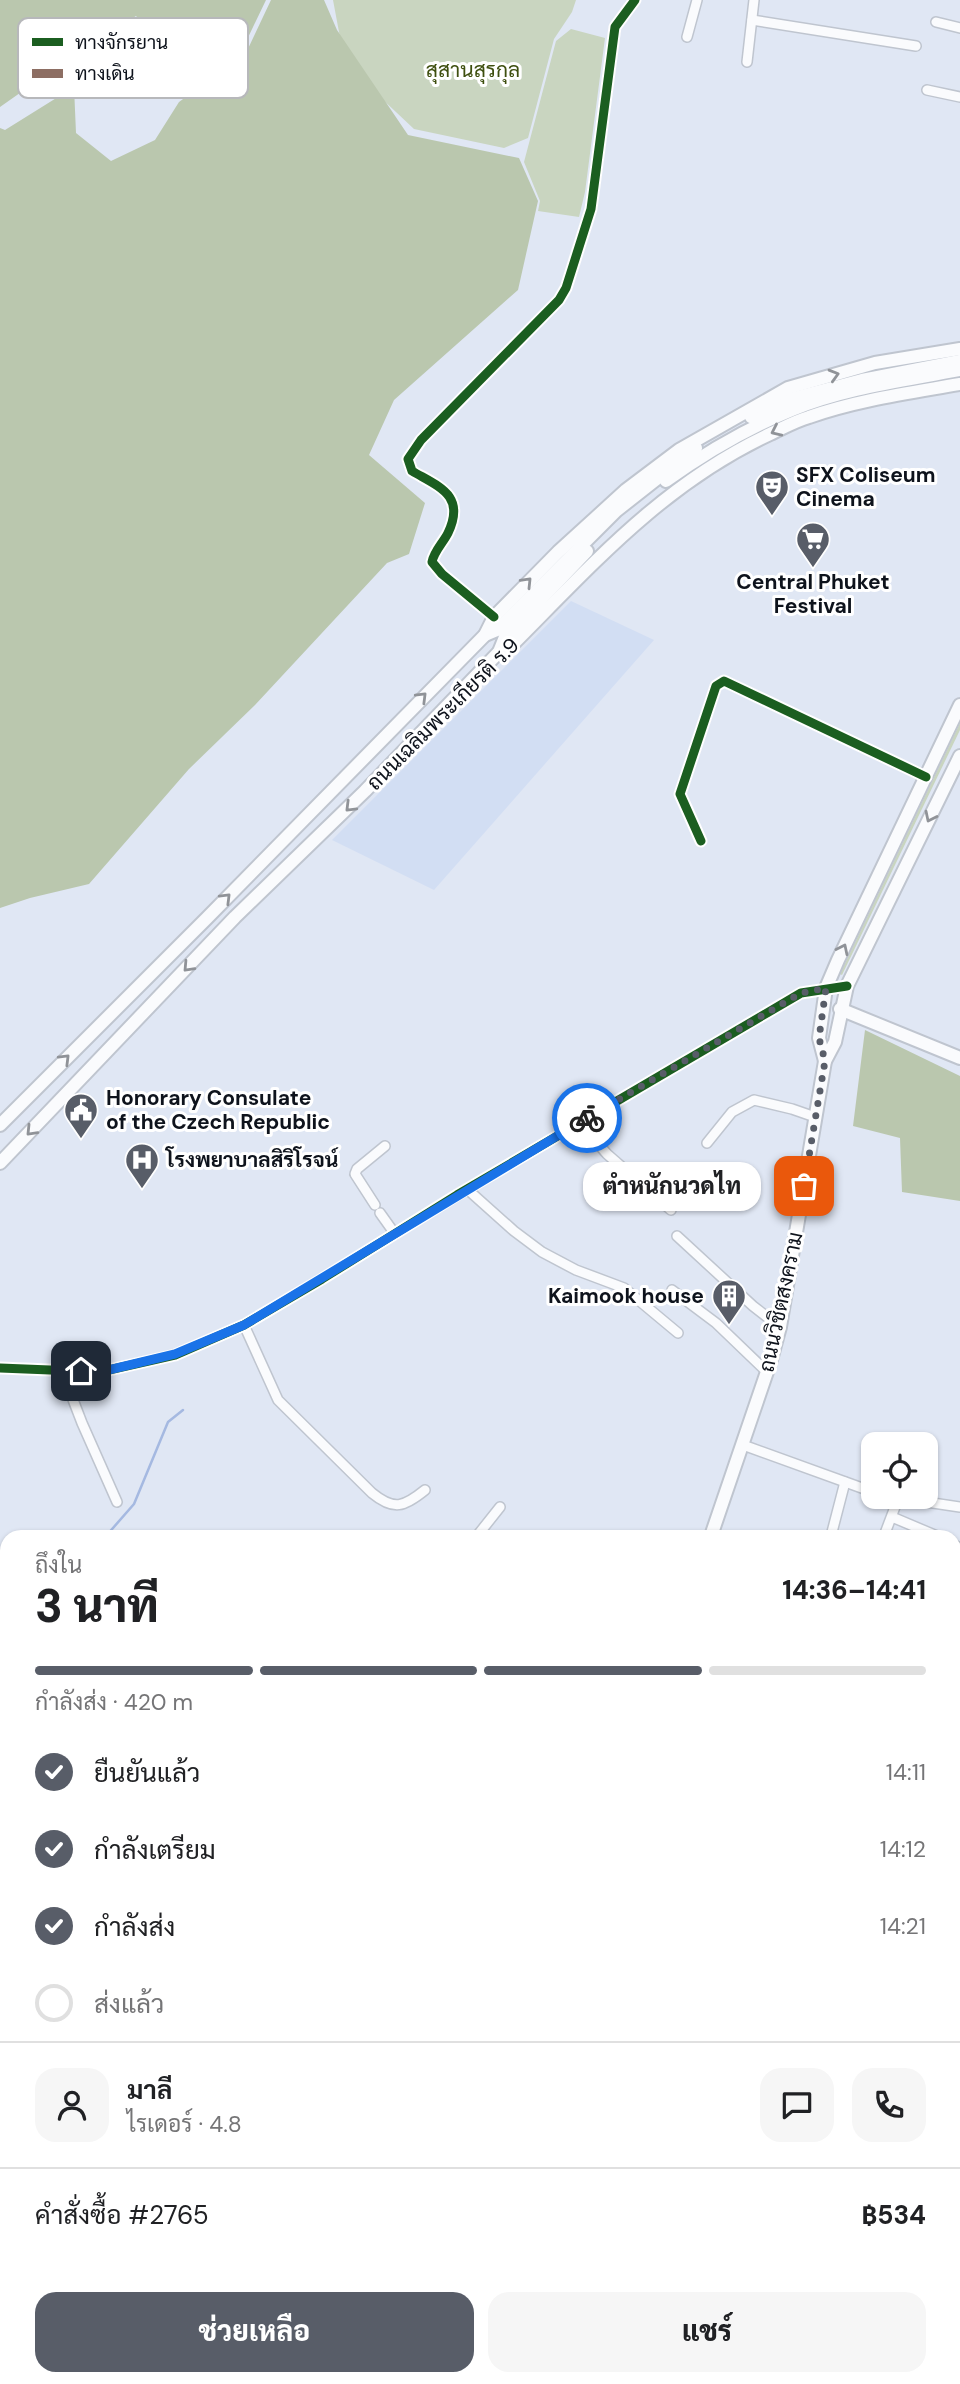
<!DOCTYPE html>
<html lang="th">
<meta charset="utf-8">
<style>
body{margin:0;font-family:"DM Sans",Sarabun,sans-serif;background:#f6f6f6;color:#202124;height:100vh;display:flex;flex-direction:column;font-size:26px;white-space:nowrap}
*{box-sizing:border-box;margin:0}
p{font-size:23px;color:#757577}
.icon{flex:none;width:38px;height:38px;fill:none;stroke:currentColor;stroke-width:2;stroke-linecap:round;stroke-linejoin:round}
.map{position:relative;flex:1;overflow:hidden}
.details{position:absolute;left:0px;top:1530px;width:961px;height:856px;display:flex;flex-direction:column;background:#fff;border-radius:21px 21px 0 0;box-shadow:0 2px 5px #0004}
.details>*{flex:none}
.tools{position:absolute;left:861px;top:1432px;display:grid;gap:14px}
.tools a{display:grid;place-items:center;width:77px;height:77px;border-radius:14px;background:#fff;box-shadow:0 2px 5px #0004;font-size:35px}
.pin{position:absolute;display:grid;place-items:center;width:60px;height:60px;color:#fff;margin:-30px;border-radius:14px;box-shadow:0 4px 10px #0006}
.courier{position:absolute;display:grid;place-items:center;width:70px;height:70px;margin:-35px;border:5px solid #1a73e8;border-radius:50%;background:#fff;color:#222;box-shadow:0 2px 9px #0007}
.bubble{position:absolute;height:49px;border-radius:21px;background:#fff;box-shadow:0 2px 5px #0004;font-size:23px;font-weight:800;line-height:49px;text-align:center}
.summary em{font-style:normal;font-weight:800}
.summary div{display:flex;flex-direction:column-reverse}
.summary{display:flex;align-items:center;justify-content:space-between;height:119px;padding:0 35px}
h1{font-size:46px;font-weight:800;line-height:52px}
.bar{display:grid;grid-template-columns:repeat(4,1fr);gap:10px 7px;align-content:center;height:84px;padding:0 35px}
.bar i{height:9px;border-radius:5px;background:#e0e0e0}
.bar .selected{background:#585d68}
.bar p{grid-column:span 4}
.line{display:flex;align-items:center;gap:18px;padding:0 35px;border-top:2px solid #e0e0e0}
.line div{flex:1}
.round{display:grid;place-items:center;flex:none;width:74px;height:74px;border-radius:21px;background:#f6f6f6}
ol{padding:0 35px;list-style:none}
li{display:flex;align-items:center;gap:21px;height:77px}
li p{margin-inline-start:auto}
li .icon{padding:7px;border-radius:50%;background:#585d68;color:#fff;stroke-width:4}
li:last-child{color:#757577}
li i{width:38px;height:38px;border:4px solid #e0e0e0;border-radius:50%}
.button{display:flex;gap:14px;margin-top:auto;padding:14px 35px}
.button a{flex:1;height:80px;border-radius:21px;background:#585d68;color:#fff;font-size:28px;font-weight:800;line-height:80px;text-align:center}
.button a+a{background:#f6f6f6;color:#202124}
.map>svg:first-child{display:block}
</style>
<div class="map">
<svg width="960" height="2384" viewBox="0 0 960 2384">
<rect width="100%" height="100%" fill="#e0e7f4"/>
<g fill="#d2def3">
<path d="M571,601l83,39 -220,250 -102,-50z"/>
<path d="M166,2378h124l-5,6h-113z"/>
</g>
<g fill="#c9d5c0">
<path d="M333,0h243l-4,12 -18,27 -26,99 -24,10 -90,-19 -69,-65z"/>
<path d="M571,29l34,9 -20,154 -6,25 -41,-6 2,-10 -16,-39 32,-121z"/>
<path d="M960,723v7l-118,245 -2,-1z"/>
<path d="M954,2218l6,7v36l-6,7z"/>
</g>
<g fill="#bac7ae">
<path d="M0,0h266l-23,48 -53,32 -54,-64 -55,34 -81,57z"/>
<path d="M271,0h53l13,30 71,105 111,23 19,43 -20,89 -124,110 -25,55 56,48 -16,51 -22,9 -132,142 -66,64 -100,115 -59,14 -30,10v-780l5,2 69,-43 2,46 35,28 44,-21 24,-38 67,-49z"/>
<path d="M865,1030l95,46v125l-58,-9 -2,-54 -47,-12z"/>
<path d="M954,1683l6,2v523l-6,-4z"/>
<path d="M554,2378h109l18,6h-125z"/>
<path d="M776,2378h41l25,6h-130z"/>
</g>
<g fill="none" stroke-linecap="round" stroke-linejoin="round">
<g stroke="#a5b9e1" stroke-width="2.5">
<path d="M106,1536l28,-32 34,-82 15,-12"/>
<path d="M1,1580l6,-2"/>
</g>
<g stroke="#a5b9e1" stroke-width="10">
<path d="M0,1577l7,31"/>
<path d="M473,2378l1,6"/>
</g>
<g stroke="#bfc5cf" stroke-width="10">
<path id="pedestrian" d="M7,2070v8"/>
</g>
<g stroke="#bfc5cf" stroke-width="12">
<g id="minor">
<path d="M752,20l164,26"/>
<path d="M936,22l24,6"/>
<path d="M687,37l10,-37"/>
<path d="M747,62l7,-62"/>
<path d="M927,90l33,7"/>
<path d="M494,617l-52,-43 -10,-12c2,-11 11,-19 16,-29 18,-38 -9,-46 -36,-62l-4,-12 13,-19 138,-140 7,-12 25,-79 24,-182 20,-27"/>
<path d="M701,841l-21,-47 36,-108 8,-5 202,96"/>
<path d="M580,1123l27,31 64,56"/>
<path d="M707,1143l25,-31 22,-12 38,9 23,8"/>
<path d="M467,1189l47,42 28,21 34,18 48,18 54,45"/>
<path d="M375,1205l-20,-31 2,-5 28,-23"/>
<path d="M380,1213l15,21"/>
<path d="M677,1236l76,70 27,21"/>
<path d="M672,1290l44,33 51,49"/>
<path d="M244,1325l34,75 94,93c22,18 32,14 53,-3"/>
<path d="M0,1368l100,4 75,-17 69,-30 78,-46 135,-84 344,-202 46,-7"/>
<path d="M62,1371l20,52 35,79"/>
<path d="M743,1445l130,47"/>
<path d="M886,1496l74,11"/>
<path d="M892,1517l45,19"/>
<path d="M477,1536l23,-29"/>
<path d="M831,1536l14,-54"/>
<path d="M884,1536l14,-37"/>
<path d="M954,1545l6,3"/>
<path d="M0,1631l7,28"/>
<path d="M0,1769l7,-3"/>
<path d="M954,2103l6,-25"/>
<path d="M954,2343l6,-3"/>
<path d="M463,2378l1,6"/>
<path d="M486,2378l1,6"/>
</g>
</g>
<g stroke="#bfc5cf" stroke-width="16">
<path id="tertiary" d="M840,1009l120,49"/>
</g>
<g stroke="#bfc5cf" stroke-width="16">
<g id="secondary">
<path d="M751,417l39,-18 72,-19 98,-19"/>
<path d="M666,481c39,-28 82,-53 126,-71 53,-22 112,-29 168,-40"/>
<path d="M485,635l12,-5 119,-119 80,-63"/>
<path d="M499,652l6,-15 82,-86"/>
<path d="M825,1061l-6,-23 7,-50 12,-28 122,-255"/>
<path d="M0,1125l207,-207 278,-283 9,-18 64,-65 68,-62 53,-40 109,-62 87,-25 85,-14"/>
<path d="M0,1163l235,-246 130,-126 134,-139 12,-6c82,-82 152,-162 259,-212 13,-6 25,-13 39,-17 48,-17 100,-24 151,-33"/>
<path d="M711,1536l60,-176 9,-33 45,-266 10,-19 12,-56 113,-230"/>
<path d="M873,2378l11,6"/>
<path d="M906,2378l8,6"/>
</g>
</g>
<use href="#pedestrian" stroke="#fafbfd" stroke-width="7"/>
<use href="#minor" stroke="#fafbfd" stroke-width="9"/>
<use href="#tertiary" stroke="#fafbfd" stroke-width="12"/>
<use href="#secondary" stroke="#fafbfd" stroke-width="12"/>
<path stroke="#8d6e63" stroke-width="7" stroke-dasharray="14 7" stroke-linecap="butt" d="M7,2070v8"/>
<g stroke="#fff" stroke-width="13">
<g id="cycleway">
<path d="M494,617l-52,-43 -10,-12c2,-11 11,-19 16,-29 18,-38 -9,-46 -36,-62l-4,-12 13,-19 138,-140 7,-12 25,-79 24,-182 20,-27"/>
<path d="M701,841l-21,-47 36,-108 8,-5 202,96"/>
<path d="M0,1368l100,4 75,-17 69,-30 78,-46 135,-84 344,-202 46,-7"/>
</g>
</g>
<use href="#cycleway" stroke="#1b5e20" stroke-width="9"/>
</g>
<defs><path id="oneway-chevron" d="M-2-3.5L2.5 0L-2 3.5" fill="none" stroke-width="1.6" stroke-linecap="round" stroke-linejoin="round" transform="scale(1.75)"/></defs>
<g stroke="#909398">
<use href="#oneway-chevron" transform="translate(834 375) rotate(-16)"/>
<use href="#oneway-chevron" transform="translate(776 431) rotate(155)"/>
<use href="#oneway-chevron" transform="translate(527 582) rotate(-46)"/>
<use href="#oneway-chevron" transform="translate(422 697) rotate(-45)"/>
<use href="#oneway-chevron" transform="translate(350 807) rotate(135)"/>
<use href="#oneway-chevron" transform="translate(930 817) rotate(116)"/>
<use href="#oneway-chevron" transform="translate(226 898) rotate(-45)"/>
<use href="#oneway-chevron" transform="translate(843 949) rotate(-64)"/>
<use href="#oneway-chevron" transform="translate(188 967) rotate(133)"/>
<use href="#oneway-chevron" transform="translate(65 1059) rotate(-45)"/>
<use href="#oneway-chevron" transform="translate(31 1131) rotate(134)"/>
</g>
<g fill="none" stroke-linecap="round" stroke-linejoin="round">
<path stroke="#585d68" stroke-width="7" stroke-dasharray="0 12.6" d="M587,1118l214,-125 25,-5 -7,50 6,23 -21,125"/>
<path stroke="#1a73e8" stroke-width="9" d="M81,1371l19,1 75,-18 69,-29 343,-207"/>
</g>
<defs>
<g id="theatre-pin" transform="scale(1.75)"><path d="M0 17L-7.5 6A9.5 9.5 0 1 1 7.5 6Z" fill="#585d68" stroke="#fff"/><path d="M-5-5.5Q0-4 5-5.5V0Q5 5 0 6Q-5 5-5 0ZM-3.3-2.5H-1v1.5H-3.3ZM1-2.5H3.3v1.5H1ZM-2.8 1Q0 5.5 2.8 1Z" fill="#fff"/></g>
<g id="supermarket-pin" transform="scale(1.75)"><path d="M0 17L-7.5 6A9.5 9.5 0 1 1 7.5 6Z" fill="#585d68" stroke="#fff"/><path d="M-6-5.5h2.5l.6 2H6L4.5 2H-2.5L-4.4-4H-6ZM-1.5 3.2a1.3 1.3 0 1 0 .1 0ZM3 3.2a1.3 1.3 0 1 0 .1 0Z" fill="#fff"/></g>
<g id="civic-pin" transform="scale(1.75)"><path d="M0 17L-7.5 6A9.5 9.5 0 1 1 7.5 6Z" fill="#585d68" stroke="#fff"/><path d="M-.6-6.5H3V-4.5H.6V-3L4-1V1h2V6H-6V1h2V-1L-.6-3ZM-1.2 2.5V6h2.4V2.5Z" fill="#fff"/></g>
<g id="hospital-pin" transform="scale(1.75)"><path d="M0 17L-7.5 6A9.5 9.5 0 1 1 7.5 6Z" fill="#585d68" stroke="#fff"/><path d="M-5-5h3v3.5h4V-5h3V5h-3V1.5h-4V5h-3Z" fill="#fff"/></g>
<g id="building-pin" transform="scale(1.75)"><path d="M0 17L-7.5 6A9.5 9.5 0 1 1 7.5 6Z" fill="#585d68" stroke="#fff"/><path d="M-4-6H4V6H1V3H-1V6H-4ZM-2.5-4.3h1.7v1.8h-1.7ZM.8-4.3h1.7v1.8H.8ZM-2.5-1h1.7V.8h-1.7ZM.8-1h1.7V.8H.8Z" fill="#fff"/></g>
</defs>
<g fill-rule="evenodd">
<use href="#theatre-pin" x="772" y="487"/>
<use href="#supermarket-pin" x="813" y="539"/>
<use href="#civic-pin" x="81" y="1110"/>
<use href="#hospital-pin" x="142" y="1160"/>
<use href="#building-pin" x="729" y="1296"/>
</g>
<g text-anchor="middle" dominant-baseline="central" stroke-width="6" stroke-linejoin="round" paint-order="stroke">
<g font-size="21" fill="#3e4f0f" stroke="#fff">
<text x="473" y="70">สุสานสุรกุล</text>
</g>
<g font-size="21" font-weight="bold" fill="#0e131c" stroke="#fff" text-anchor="start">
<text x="796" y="475">SFX Coliseum<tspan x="796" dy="24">Cinema</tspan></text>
<text x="813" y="582" text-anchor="middle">Central Phuket<tspan x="813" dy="24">Festival</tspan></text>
<text x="106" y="1098">Honorary Consulate<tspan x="106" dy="24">of the Czech Republic</tspan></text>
<text x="166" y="1160">โรงพยาบาลสิริโรจน์</text>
<text x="704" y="1296" text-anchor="end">Kaimook house</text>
</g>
<g font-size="21" fill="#0e131c" stroke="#fff">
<text transform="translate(443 714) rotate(-45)">ถนนเฉลิมพระเกียรติ ร.9</text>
<text transform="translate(781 1302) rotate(-78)">ถนนวิชิตสงคราม</text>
</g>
</g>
<rect x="18" y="18" width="230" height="80" rx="10" fill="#fff" stroke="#b7b8bb" stroke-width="2"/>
<rect x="32" y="38" width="31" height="8" fill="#1b5e20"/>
<rect x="32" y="69" width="31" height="9" fill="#8d6e63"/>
<g font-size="19" fill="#0e131c">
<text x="75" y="49">ทางจักรยาน</text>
<text x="75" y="80">ทางเดิน</text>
</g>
</svg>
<div class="tools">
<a><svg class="icon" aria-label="locate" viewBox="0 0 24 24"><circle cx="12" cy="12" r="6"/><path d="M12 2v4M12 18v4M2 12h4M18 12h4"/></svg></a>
</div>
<div class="pin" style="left:804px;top:1186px;background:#ea580c"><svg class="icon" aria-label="bag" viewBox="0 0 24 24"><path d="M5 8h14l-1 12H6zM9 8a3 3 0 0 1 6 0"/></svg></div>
<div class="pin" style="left:81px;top:1371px;background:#1f2937"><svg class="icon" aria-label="home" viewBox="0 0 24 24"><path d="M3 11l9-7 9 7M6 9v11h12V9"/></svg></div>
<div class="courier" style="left:587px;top:1118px"><svg class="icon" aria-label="bike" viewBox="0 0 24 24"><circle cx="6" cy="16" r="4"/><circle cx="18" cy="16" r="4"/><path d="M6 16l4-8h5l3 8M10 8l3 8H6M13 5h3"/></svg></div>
<div class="bubble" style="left:583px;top:1162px;width:178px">ตำหนักนวดไท</div>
<section class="details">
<div class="summary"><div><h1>3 นาที</h1><p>ถึงใน</p></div><em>14:36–14:41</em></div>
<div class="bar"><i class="selected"></i><i class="selected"></i><i class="selected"></i><i></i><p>กำลังส่ง · 420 m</p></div>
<ol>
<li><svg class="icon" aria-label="check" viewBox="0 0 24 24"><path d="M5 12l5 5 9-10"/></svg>ยืนยันแล้ว<p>14:11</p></li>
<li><svg class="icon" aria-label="check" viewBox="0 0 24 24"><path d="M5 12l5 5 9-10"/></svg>กำลังเตรียม<p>14:12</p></li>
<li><svg class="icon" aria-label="check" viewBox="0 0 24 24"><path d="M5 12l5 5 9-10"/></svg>กำลังส่ง<p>14:21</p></li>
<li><i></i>ส่งแล้ว</li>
</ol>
<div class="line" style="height:126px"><a class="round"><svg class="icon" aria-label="person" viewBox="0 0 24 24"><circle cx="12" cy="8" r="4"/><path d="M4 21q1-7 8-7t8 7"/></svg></a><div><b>มาลี</b><p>ไรเดอร์ · 4.8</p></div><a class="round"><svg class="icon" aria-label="chat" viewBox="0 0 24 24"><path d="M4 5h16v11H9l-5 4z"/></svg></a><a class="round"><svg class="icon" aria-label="phone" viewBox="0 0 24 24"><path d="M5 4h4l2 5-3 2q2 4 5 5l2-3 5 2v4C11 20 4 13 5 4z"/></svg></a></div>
<div class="line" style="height:91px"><div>คำสั่งซื้อ #2765</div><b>฿534</b></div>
<div class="button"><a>ช่วยเหลือ</a><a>แชร์</a></div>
</section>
</div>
